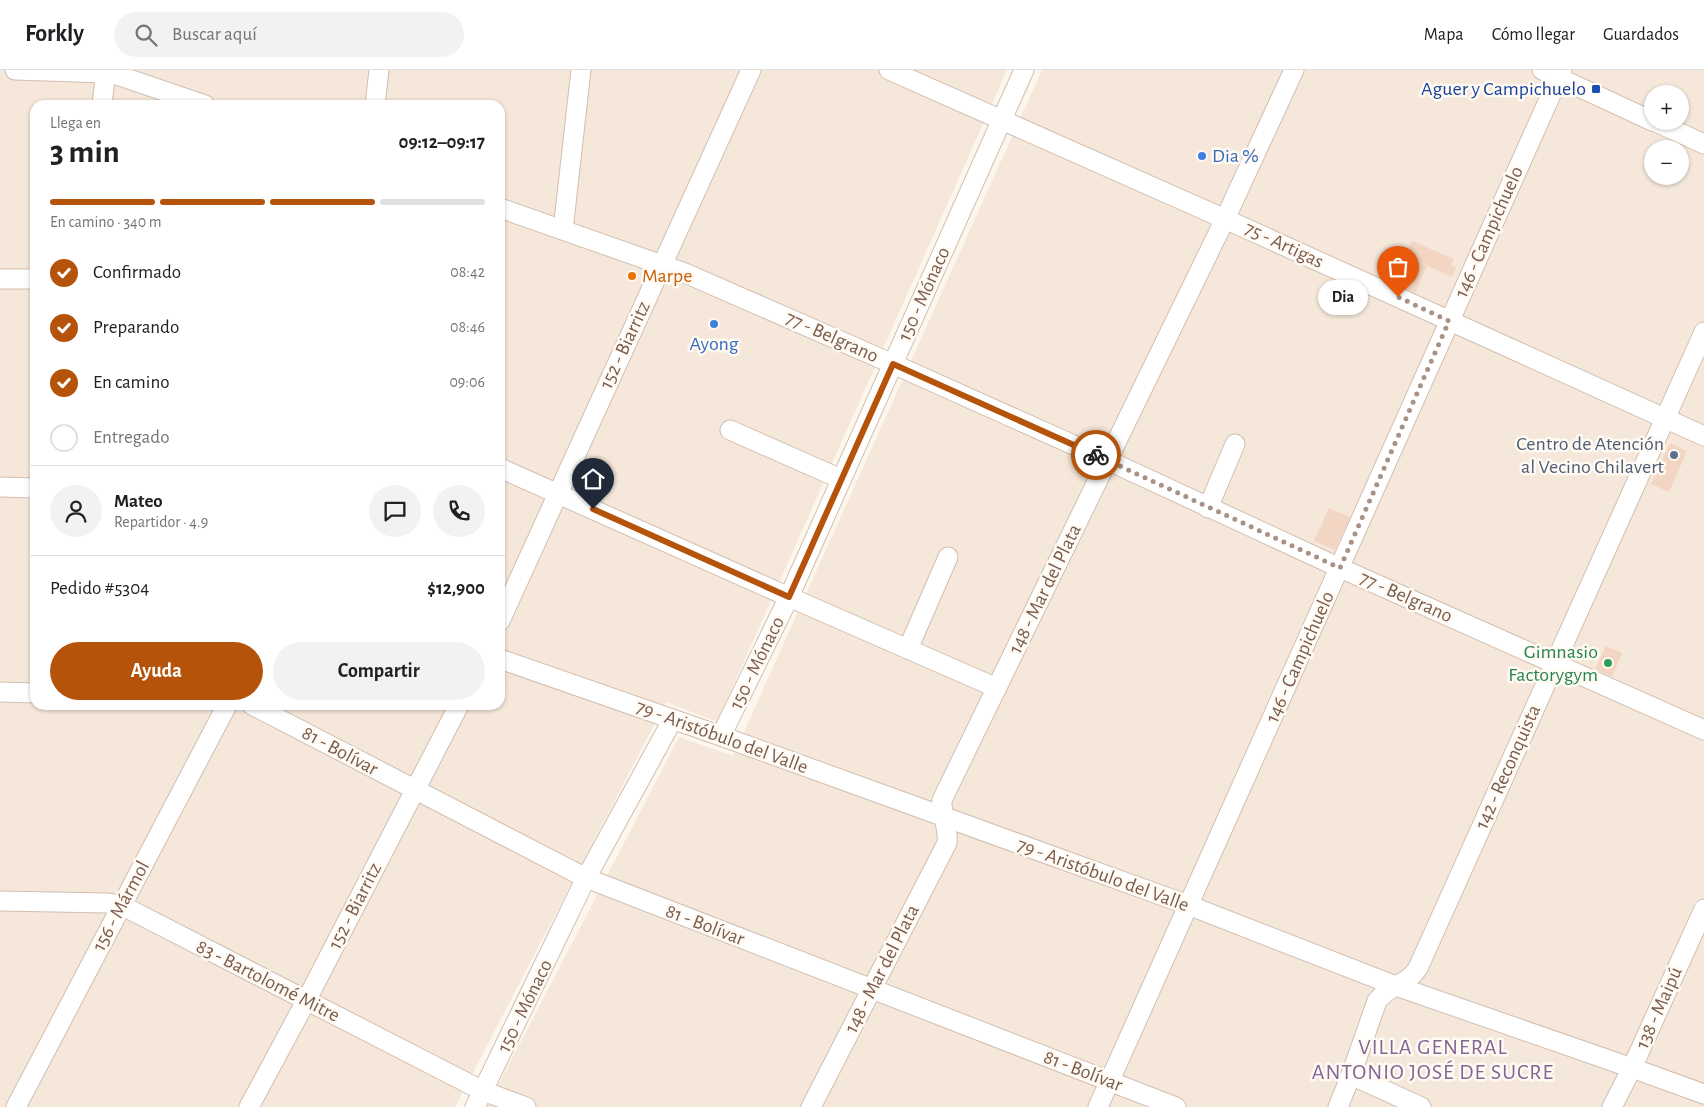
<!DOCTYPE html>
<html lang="es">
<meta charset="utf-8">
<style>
body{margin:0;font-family:"Alegreya Sans",sans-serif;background:#f2f2f2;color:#202124;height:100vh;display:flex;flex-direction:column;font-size:19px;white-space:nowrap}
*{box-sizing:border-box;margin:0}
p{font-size:16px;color:#757577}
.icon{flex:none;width:28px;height:28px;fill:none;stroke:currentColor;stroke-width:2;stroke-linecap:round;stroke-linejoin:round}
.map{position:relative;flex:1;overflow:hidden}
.side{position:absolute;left:30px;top:30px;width:475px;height:610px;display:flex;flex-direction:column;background:#fff;border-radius:15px;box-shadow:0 1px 4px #0004}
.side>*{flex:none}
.buttons{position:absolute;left:1644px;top:15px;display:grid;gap:10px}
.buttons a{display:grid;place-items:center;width:45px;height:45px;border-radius:50%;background:#fff;box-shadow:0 1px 4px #0004;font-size:25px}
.pin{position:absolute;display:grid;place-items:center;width:42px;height:42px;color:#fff;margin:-51px -21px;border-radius:50% 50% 50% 0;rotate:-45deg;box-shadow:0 0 5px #0007}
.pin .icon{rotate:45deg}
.courier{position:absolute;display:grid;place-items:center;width:50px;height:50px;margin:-25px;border:4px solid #b45309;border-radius:50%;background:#fff;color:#222;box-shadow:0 1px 6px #0007}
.bubble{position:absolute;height:35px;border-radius:18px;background:#fff;box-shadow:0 1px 4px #0004;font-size:16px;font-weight:700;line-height:35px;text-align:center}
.headline em{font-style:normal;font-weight:700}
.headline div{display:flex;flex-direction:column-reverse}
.headline{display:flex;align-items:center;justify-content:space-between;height:85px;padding:0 20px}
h1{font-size:32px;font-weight:700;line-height:38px}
.bar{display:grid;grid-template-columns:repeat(4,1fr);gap:8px 5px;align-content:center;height:60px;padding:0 20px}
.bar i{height:6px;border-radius:4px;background:#e0e0e0}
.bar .on{background:#b45309}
.bar p{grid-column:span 4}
.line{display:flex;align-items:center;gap:12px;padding:0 20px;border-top:1px solid #e0e0e0}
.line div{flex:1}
.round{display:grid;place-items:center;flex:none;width:52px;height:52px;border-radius:26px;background:#f2f2f2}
ol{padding:0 20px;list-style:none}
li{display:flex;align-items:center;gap:15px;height:55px}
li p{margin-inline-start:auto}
li .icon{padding:5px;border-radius:50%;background:#b45309;color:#fff;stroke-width:4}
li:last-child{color:#757577}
li i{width:28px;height:28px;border:2px solid #e0e0e0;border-radius:50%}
.action{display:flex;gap:10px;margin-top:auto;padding:10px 20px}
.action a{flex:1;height:58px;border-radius:30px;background:#b45309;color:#fff;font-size:20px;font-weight:700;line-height:58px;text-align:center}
.action a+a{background:#f2f2f2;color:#202124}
header{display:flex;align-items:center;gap:30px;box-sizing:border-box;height:70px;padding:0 25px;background:#fff;border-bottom:1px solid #e0e0e0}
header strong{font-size:24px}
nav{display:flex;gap:28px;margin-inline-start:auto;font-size:18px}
.search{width:350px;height:45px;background:#f2f2f2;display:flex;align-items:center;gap:12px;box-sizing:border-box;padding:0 18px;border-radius:28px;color:#757577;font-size:19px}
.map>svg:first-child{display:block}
</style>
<header>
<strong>Forkly</strong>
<div class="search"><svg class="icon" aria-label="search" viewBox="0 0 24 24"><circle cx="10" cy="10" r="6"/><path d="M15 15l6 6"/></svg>Buscar aquí</div>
<nav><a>Mapa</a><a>Cómo llegar</a><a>Guardados</a></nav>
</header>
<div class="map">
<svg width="1704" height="1037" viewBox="0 0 1704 1037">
<rect width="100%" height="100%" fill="#fdf6ec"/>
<g fill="#f5e8da" fill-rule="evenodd">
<path d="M0,0h1007l-290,652 -51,-20 -211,405h-455zM35,35h465v600h-465z"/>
<path d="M1042,0h662v1037h-1217l192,-370 54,19zM1652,24h28v27h-28zM1652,79h28v27h-28z"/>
</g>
<g fill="#f3d5c3">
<path d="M1412,171l42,18 -3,6 5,3 -4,9 -25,-11 -12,27 -22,-10z"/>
<path d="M1670,373l17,8 -18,41 -18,-8z"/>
<path d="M1329,438l21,9 -15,33 -21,-9z"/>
<path d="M1606,576l16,7 -10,24 -17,-8z"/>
</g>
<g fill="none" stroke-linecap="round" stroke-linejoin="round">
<g stroke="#d1beb0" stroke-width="21">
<g id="minor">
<path d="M15,0l90,3 15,3 85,29"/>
<path d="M889,0l336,149 479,217"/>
<path d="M1542,0l110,51"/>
<path d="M102,35l4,-35"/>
<path d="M375,35l4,-35"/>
<path d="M1654,51l50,23"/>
<path d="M500,138l185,65 208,91 214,96 233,108 364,162"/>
<path d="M563,160l18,-160"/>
<path d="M0,209h35"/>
<path d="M730,360l111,49"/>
<path d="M500,398l289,129 208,91"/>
<path d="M0,417l35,1"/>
<path d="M1208,438l27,-64"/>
<path d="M500,551l251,-551"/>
<path d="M908,579l40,-92"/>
<path d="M500,589l221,77 467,169 208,81 236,82 72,26"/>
<path d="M0,622l35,1"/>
<path d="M252,635l334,173 590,229"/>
<path d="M721,666l68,-139 235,-527"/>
<path d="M0,831l107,2 14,2 362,186 43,16"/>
<path d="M1351,1005l70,32"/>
<path d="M16,1037l211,-402"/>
<path d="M249,1037l57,-106 153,-296"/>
<path d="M475,1037l111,-229 87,-159"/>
<path d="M811,1037l136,-264c2,-15 -6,-29 -5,-43l283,-581 69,-149"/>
<path d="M1098,1037l464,-1037"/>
<path d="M1338,1037l13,-32 26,-74c12,-17 29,-14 41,-33l286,-636"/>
<path d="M1612,1037l20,-39 72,-159"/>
</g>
</g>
<use href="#minor" stroke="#fff" stroke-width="19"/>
</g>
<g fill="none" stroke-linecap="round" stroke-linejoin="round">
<path stroke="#a89285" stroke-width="5" stroke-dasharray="0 9" d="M1096,385l244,113 109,-247 -51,-24"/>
<path stroke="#b45309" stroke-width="6" d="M593,439l196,88 104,-233 203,91"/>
</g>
<rect fill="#1a4fb4" stroke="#fffaf3" stroke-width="2" x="1591" y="14" width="10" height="10" rx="2.5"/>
<g fill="#3f7fe0" stroke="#fffaf3" stroke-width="2">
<circle cx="1202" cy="86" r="5"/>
<circle cx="714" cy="254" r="5"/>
</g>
<circle fill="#e8710a" stroke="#fffaf3" stroke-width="2" cx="632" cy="206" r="5"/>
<circle fill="#5c6f8a" stroke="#fffaf3" stroke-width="2" cx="1674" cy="385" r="5"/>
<circle fill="#2e9e5b" stroke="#fffaf3" stroke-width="2" cx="1608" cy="593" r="5"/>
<g text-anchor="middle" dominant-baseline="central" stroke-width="5" stroke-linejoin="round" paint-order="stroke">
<g font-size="20" fill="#164399" stroke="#fffaf3" text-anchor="end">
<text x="1586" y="19">Aguer y Campichuelo</text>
</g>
<g font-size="20" fill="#366cbe" stroke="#fffaf3" text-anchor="start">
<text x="1212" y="86">Dia %</text>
<text x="714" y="274" text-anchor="middle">Ayong</text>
</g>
<g font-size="20" fill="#7a5c4d" stroke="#fffaf3">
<text transform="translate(1489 162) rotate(-66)">146 - Campichuelo</text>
<text transform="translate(1284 175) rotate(25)">75 - Artigas</text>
<text transform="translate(924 224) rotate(-66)">150 - Mónaco</text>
<text transform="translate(832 267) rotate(24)">77 - Belgrano</text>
<text transform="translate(625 275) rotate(-65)">152 - Biarritz</text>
<text transform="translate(1045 519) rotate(-64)">148 - Mar del Plata</text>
<text transform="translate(1406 527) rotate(24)">77 - Belgrano</text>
<text transform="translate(1300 587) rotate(-66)">146 - Campichuelo</text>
<text transform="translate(757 593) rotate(-64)">150 - Mónaco</text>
<text transform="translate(722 667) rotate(20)">79 - Aristóbulo del Valle</text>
<text transform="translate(340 681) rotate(28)">81 - Bolívar</text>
<text transform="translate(1508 697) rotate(-66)">142 - Reconquista</text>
<text transform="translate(1103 805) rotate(20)">79 - Aristóbulo del Valle</text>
<text transform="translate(121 836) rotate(-62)">156 - Mármol</text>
<text transform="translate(355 836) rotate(-63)">152 - Biarritz</text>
<text transform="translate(705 855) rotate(21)">81 - Bolívar</text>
<text transform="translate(882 899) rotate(-63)">148 - Mar del Plata</text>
<text transform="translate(268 911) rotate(27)">83 - Bartolomé Mitre</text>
<text transform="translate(525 936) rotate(-64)">150 - Mónaco</text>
<text transform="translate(1659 938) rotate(-66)">138 - Maipú</text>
<text transform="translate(1083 1001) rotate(21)">81 - Bolívar</text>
</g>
<g font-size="20" fill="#c56008" stroke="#fffaf3" text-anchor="start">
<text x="642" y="206">Marpe</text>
</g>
<g font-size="20" fill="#4e5e75" stroke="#fffaf3" text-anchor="end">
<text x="1664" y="374">Centro de Atención<tspan x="1664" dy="23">al Vecino Chilavert</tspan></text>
</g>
<g font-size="20" fill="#27864d" stroke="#fffaf3" text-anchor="end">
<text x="1598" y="582">Gimnasio<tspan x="1598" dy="23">Factorygym</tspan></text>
</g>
<g font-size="22" letter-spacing="1" fill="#846695" stroke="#fffaf3">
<text x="1433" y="977">VILLA GENERAL<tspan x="1433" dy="25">ANTONIO JOSÉ DE SUCRE</tspan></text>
</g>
</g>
</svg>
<div class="buttons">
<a>+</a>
<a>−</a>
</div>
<div class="pin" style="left:1398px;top:227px;background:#ea580c"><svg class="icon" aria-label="bag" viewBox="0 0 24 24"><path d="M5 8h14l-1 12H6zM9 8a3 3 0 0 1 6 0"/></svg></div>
<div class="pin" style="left:593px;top:439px;background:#1f2937"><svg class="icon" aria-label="home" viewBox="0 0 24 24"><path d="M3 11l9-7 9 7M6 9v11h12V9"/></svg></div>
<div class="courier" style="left:1096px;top:385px"><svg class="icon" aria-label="bike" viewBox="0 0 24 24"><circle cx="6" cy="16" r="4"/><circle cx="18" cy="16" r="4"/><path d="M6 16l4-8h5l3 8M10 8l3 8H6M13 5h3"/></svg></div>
<div class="bubble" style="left:1318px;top:210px;width:50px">Dia</div>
<section class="side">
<div class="headline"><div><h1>3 min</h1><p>Llega en</p></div><em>09:12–09:17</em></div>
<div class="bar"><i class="on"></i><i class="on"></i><i class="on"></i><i></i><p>En camino · 340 m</p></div>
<ol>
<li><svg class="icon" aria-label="check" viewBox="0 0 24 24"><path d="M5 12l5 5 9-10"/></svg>Confirmado<p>08:42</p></li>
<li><svg class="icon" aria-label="check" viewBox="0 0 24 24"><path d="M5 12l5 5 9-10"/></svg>Preparando<p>08:46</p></li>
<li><svg class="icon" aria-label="check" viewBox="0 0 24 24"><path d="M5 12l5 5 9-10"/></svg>En camino<p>09:06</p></li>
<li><i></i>Entregado</li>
</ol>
<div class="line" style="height:90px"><a class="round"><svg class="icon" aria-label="person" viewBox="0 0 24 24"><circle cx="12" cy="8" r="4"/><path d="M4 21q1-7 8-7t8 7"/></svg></a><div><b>Mateo</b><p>Repartidor · 4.9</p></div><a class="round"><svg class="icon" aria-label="chat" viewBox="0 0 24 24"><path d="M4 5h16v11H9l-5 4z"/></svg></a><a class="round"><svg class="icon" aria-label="phone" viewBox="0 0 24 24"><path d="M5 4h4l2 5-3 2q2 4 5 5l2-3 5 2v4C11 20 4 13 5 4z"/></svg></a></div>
<div class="line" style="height:65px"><div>Pedido #5304</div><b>$12,900</b></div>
<div class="action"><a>Ayuda</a><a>Compartir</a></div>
</section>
</div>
